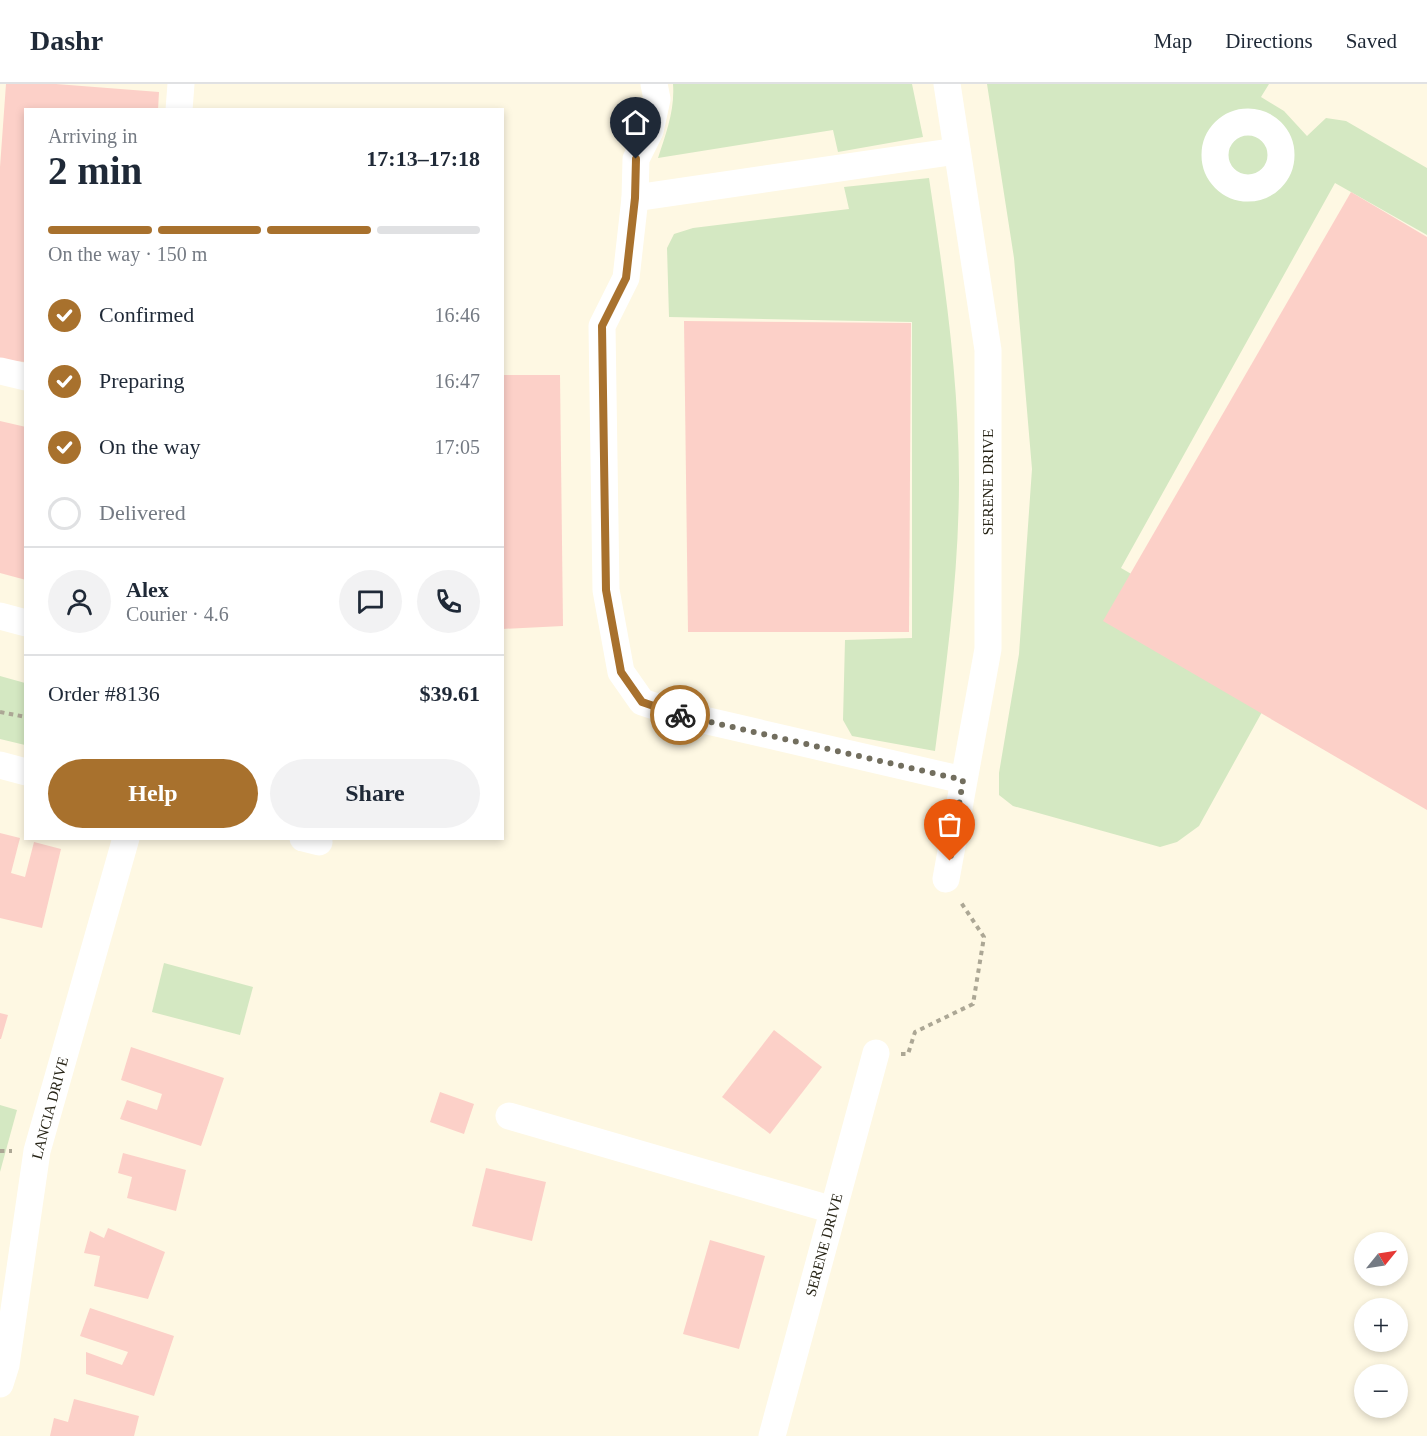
<!DOCTYPE html>
<meta charset="utf-8">
<style>
body{margin:0;font-family:Georgia,serif;background:#f2f2f3;color:#1f2937;height:100vh;display:flex;flex-direction:column;font-size:22px;white-space:nowrap}
*{box-sizing:border-box;margin:0}
p{font-size:20px;color:#747a83}
.icon{flex:none;width:33px;height:33px;fill:none;stroke:currentColor;stroke-width:2;stroke-linecap:round;stroke-linejoin:round}
.map{position:relative;flex:1;overflow:hidden}
.sheet{position:absolute;left:24px;top:24px;width:480px;height:732px;display:flex;flex-direction:column;background:#fff;border-radius:0px;box-shadow:0 3px 9px #0003}
.sheet>*{flex:none}
.needle{width:39px;rotate:60deg}
.buttons{position:absolute;left:1354px;top:1148px;display:grid;gap:12px}
.buttons a{display:grid;place-items:center;width:54px;height:54px;border-radius:50%;background:#fff;box-shadow:0 3px 9px #0003;font-size:30px}
.pin{position:absolute;display:grid;place-items:center;width:51px;height:51px;color:#fff;margin:-62px -26px;border-radius:50% 50% 50% 0;rotate:-45deg;box-shadow:0 0 6px #0007}
.pin .icon{rotate:45deg}
.courier{position:absolute;display:grid;place-items:center;width:60px;height:60px;margin:-30px;border:4px solid #a8712d;border-radius:50%;background:#fff;color:#222;box-shadow:0 2px 8px #0007}
.summary em{font-style:normal;font-weight:700}
.summary div{display:flex;flex-direction:column-reverse}
.summary{display:flex;align-items:center;justify-content:space-between;height:102px;padding:0 24px}
h1{font-size:39px;font-weight:700;line-height:45px}
.bar{display:grid;grid-template-columns:repeat(4,1fr);gap:9px 6px;align-content:center;height:72px;padding:0 24px}
.bar i{height:8px;border-radius:4px;background:#e0e1e3}
.bar .active{background:#a8712d}
.bar p{grid-column:span 4}
.line{display:flex;align-items:center;gap:15px;padding:0 24px;border-top:2px solid #e0e1e3}
.line div{flex:1}
.round{display:grid;place-items:center;flex:none;width:63px;height:63px;border-radius:32px;background:#f2f2f3}
ol{padding:0 24px;list-style:none}
li{display:flex;align-items:center;gap:18px;height:66px}
li p{margin-inline-start:auto}
li .icon{padding:6px;border-radius:50%;background:#a8712d;color:#fff;stroke-width:4}
li:last-child{color:#747a83}
li i{width:33px;height:33px;border:3px solid #e0e1e3;border-radius:50%}
.button{display:flex;gap:12px;margin-top:auto;padding:12px 24px}
.button a{flex:1;height:69px;border-radius:36px;background:#a8712d;color:#fff;font-size:24px;font-weight:700;line-height:69px;text-align:center}
.button a+a{background:#f2f2f3;color:#1f2937}
header{display:flex;align-items:center;gap:36px;box-sizing:border-box;height:84px;padding:0 30px;background:#fff;border-bottom:2px solid #e0e1e3}
header strong{font-size:28px}
nav{display:flex;gap:33px;margin-inline-start:auto;font-size:21px}
.map>svg:first-child{display:block}
</style>
<header>
<strong>Dashr</strong>
<nav><a>Map</a><a>Directions</a><a>Saved</a></nav>
</header>
<div class="map">
<svg width="1427" height="1352" viewBox="0 0 1427 1352">
<rect width="100%" height="100%" fill="#fef8e3"/>
<g fill="#d4e8c2">
<path d="M673,0h239l11,53 -85,15 -5,-22 -175,28c8,-25 17,-48 15,-74z"/>
<path d="M987,0h282l-8,13 23,14 23,25 19,-18 20,3 81,47v67l-92,-52 -214,385 167,97 -89,161 -22,16 -17,5 -147,-41 -14,-11v-22l20,-119 13,-185 -18,-211z"/>
<path d="M929,94c15,100 30,200 30,302 0,91 -12,181 -24,271l-83,-15 -9,-16 2,-80 67,-2v-316l-243,-5 -2,-69 7,-14 19,-6 156,-19 -5,-22z"/>
<path d="M0,592l25,7v62l-25,-6z"/>
<path d="M164,879l89,24 -13,48 -88,-23z"/>
<path d="M0,1021l17,5 -17,62z"/>
</g>
<g fill="#fcd0c8">
<path d="M6,0h50l103,8 -1,18h-132v252l-26,-2v-193z"/>
<path d="M1351,108l76,45v573l-324,-189z"/>
<path d="M684,237l227,2 -2,309h-221z"/>
<path d="M502,291h58l3,251 -61,3z"/>
<path d="M0,337l26,6v153l-26,-7z"/>
<path d="M0,749l20,5 -9,35 14,4 9,-35 27,7 -19,79 -42,-10z"/>
<path d="M0,929l8,2 -7,24h-1z"/>
<path d="M774,946l48,37 -52,67 -48,-37z"/>
<path d="M131,963l93,31 -23,68 -81,-27 7,-19 30,10 5,-16 -41,-14z"/>
<path d="M440,1008l34,12 -10,30 -34,-12z"/>
<path d="M123,1069l63,17 -10,41 -49,-13 5,-21 -14,-4z"/>
<path d="M486,1084l60,14 -14,59 -60,-15z"/>
<path d="M108,1144l57,24 -17,47 -54,-13 6,-30 -16,-3 6,-22 14,7z"/>
<path d="M710,1156l55,16 -26,93 -56,-15z"/>
<path d="M90,1224l84,28 -20,60 -68,-22v-22l36,13 6,-13 -48,-16z"/>
<path d="M74,1315l65,17 -5,20h-84l4,-18 14,4z"/>
</g>
<g fill="none" stroke-linecap="round" stroke-linejoin="round">
<g stroke="#aca795" stroke-width="4" stroke-dasharray="4.5 4.5" stroke-linecap="butt">
<path d="M0,628l26,5"/>
<path d="M901,970h7l7,-22 58,-28 11,-67 -24,-36"/>
<path d="M0,1067h12"/>
</g>
<g stroke="#fff" stroke-width="27">
<path d="M654,0l3,15 -7,32 -14,28 -1,39 -9,80 -24,48 4,264 15,82 21,30 40,13 281,65"/>
<path d="M179,26l2,-26"/>
<circle cx="1248" cy="71" r="33"/>
<path d="M635,114l322,-47"/>
<path d="M0,287l26,6"/>
<path d="M0,532l26,7"/>
<path d="M0,681l26,7"/>
<path d="M303,754l16,4"/>
<path d="M946,795l42,-230v-299l-41,-266"/>
<path d="M509,1032l324,94"/>
<path d="M0,1300l6,-19 31,-214 89,-313"/>
<path d="M772,1352l104,-383"/>
</g>
</g>
<g fill="none" stroke-linecap="round" stroke-linejoin="round">
<path stroke="#726e5e" stroke-width="6" stroke-dasharray="0 10.8" d="M680,631l283,65 -13,81"/>
<path stroke="#a8712d" stroke-width="8" d="M636,75l-1,39 -9,80 -24,48 4,264 15,82 21,30 38,13"/>
</g>
<g text-anchor="middle" dominant-baseline="central" stroke-width="4.5" stroke-linejoin="round" paint-order="stroke">
<g font-size="15" fill="#272416" stroke="#fff">
<text transform="translate(988 398) rotate(-90)">SERENE DRIVE</text>
<text transform="translate(50 1024) rotate(-75)">LANCIA DRIVE</text>
<text transform="translate(824 1161) rotate(-75)">SERENE DRIVE</text>
</g>
</g>
</svg>
<div class="buttons">
<a><svg class="needle" viewBox="-14 -14 28 28"><path d="M0-13l5 13h-10z" fill="#e53935"/><path d="M0 13l5-13h-10z" fill="#747a83"/></svg></a>
<a>+</a>
<a>−</a>
</div>
<div class="pin" style="left:950px;top:777px;background:#ea580c"><svg class="icon" aria-label="bag" viewBox="0 0 24 24"><path d="M5 8h14l-1 12H6zM9 8a3 3 0 0 1 6 0"/></svg></div>
<div class="pin" style="left:636px;top:75px;background:#1f2937"><svg class="icon" aria-label="home" viewBox="0 0 24 24"><path d="M3 11l9-7 9 7M6 9v11h12V9"/></svg></div>
<div class="courier" style="left:680px;top:631px"><svg class="icon" aria-label="bike" viewBox="0 0 24 24"><circle cx="6" cy="16" r="4"/><circle cx="18" cy="16" r="4"/><path d="M6 16l4-8h5l3 8M10 8l3 8H6M13 5h3"/></svg></div>
<section class="sheet">
<div class="summary"><div><h1>2 min</h1><p>Arriving in</p></div><em>17:13–17:18</em></div>
<div class="bar"><i class="active"></i><i class="active"></i><i class="active"></i><i></i><p>On the way · 150 m</p></div>
<ol>
<li><svg class="icon" aria-label="check" viewBox="0 0 24 24"><path d="M5 12l5 5 9-10"/></svg>Confirmed<p>16:46</p></li>
<li><svg class="icon" aria-label="check" viewBox="0 0 24 24"><path d="M5 12l5 5 9-10"/></svg>Preparing<p>16:47</p></li>
<li><svg class="icon" aria-label="check" viewBox="0 0 24 24"><path d="M5 12l5 5 9-10"/></svg>On the way<p>17:05</p></li>
<li><i></i>Delivered</li>
</ol>
<div class="line" style="height:108px"><a class="round"><svg class="icon" aria-label="person" viewBox="0 0 24 24"><circle cx="12" cy="8" r="4"/><path d="M4 21q1-7 8-7t8 7"/></svg></a><div><b>Alex</b><p>Courier · 4.6</p></div><a class="round"><svg class="icon" aria-label="chat" viewBox="0 0 24 24"><path d="M4 5h16v11H9l-5 4z"/></svg></a><a class="round"><svg class="icon" aria-label="phone" viewBox="0 0 24 24"><path d="M5 4h4l2 5-3 2q2 4 5 5l2-3 5 2v4C11 20 4 13 5 4z"/></svg></a></div>
<div class="line" style="height:78px"><div>Order #8136</div><b>$39.61</b></div>
<div class="button"><a>Help</a><a>Share</a></div>
</section>
</div>
